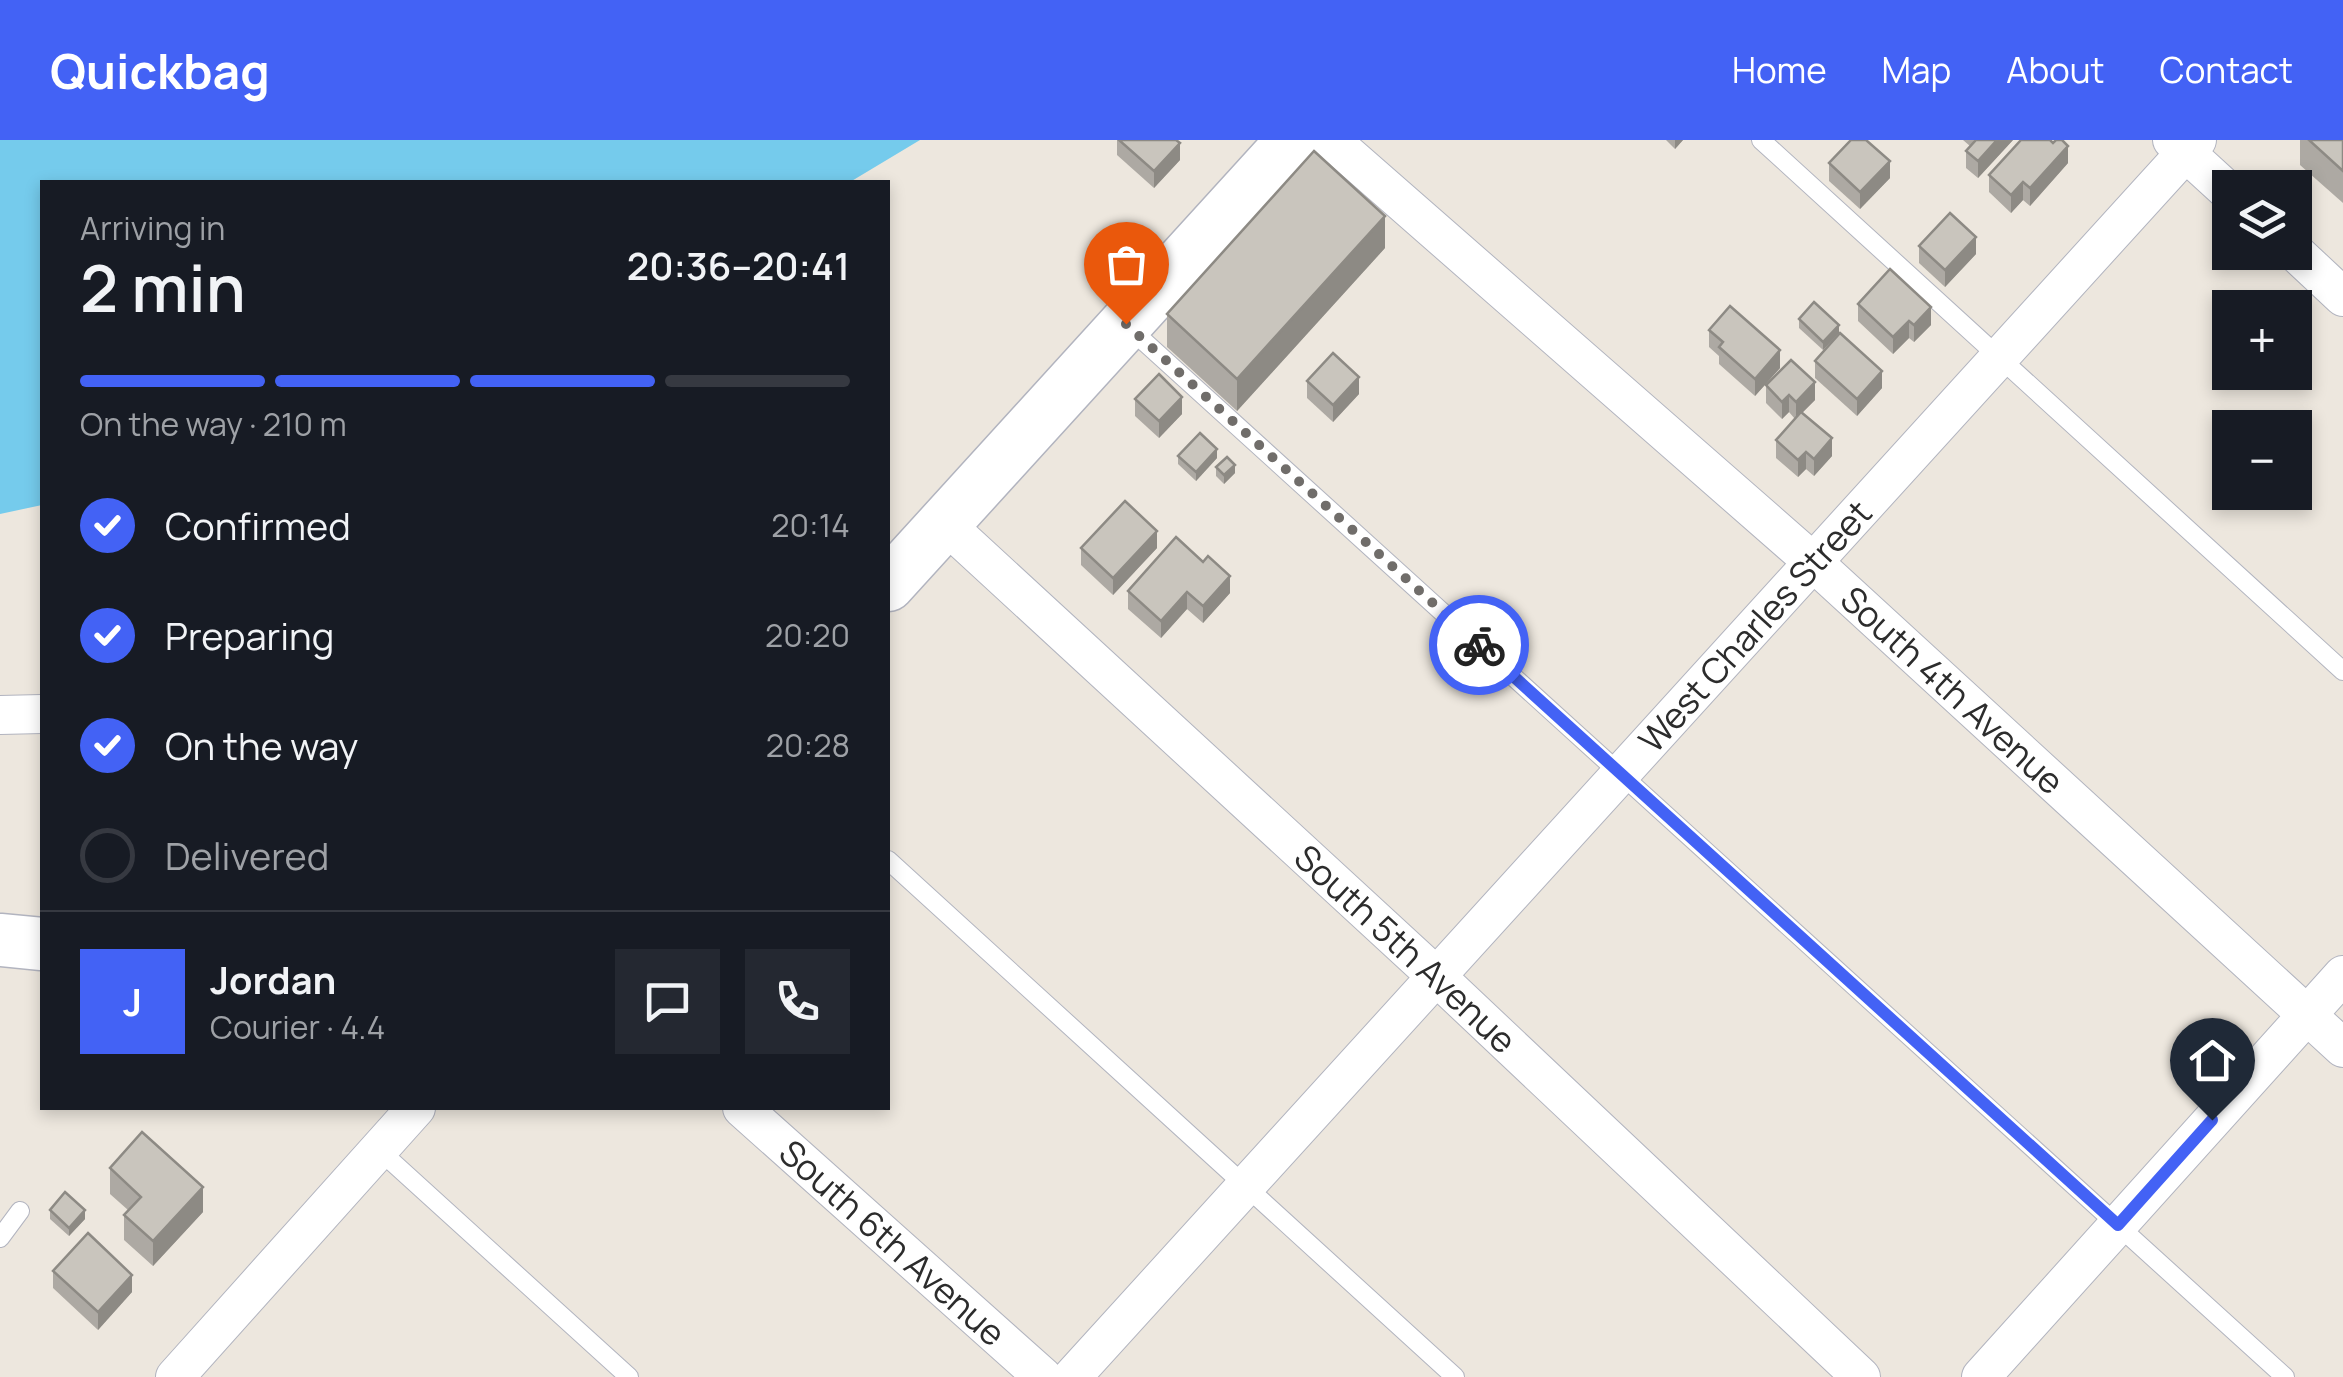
<!DOCTYPE html>
<meta charset="utf-8">
<style>
body{margin:0;font-family:Manrope,sans-serif;background:#242831;color:#f1f3f6;height:100vh;display:flex;flex-direction:column;font-size:38px;white-space:nowrap}
*{box-sizing:border-box;margin:0}
p{font-size:32px;color:#9ea1a6}
.icon{flex:none;width:55px;height:55px;fill:none;stroke:currentColor;stroke-width:2;stroke-linecap:round;stroke-linejoin:round}
.map{position:relative;flex:1;overflow:hidden}
.drawer{position:absolute;left:40px;top:40px;width:850px;height:930px;display:flex;flex-direction:column;background:#171b24;border-radius:0px;box-shadow:0 5px 15px #0003}
.drawer>*{flex:none}
.fabs{position:absolute;left:2212px;top:30px;display:grid;gap:20px}
.fabs a{display:grid;place-items:center;width:100px;height:100px;border-radius:0px;background:#171b24;box-shadow:0 5px 15px #0003;font-size:50px}
.pin{position:absolute;display:grid;place-items:center;width:85px;height:85px;color:#fff;margin:-102px -42px;border-radius:50% 50% 50% 0;rotate:-45deg;box-shadow:0 0 10px #0007}
.pin .icon{rotate:45deg}
.courier{position:absolute;display:grid;place-items:center;width:100px;height:100px;margin:-50px;border:8px solid #4362f5;border-radius:50%;background:#fff;color:#222;box-shadow:0 2px 12px #0007}
.overview em{font-style:normal;font-weight:600}
.overview div{display:flex;flex-direction:column-reverse}
.overview{display:flex;align-items:center;justify-content:space-between;height:170px;padding:0 40px}
h1{font-size:65px;font-weight:600;line-height:75px}
.bar{display:grid;grid-template-columns:repeat(4,1fr);gap:15px 10px;align-content:center;height:120px;padding:0 40px}
.bar i{height:12px;border-radius:8px;background:#363941}
.bar .on{background:#4362f5}
.bar p{grid-column:span 4}
.line{display:flex;align-items:center;gap:25px;padding:0 40px;border-top:2px solid #363941}
.line div{flex:1}
.round{display:grid;place-items:center;flex:none;width:105px;height:105px;border-radius:0px;background:#242831}
ol{padding:0 40px;list-style:none}
li{display:flex;align-items:center;gap:30px;height:110px}
li p{margin-inline-start:auto}
li .icon{padding:10px;border-radius:50%;background:#4362f5;color:#fff;stroke-width:4}
li:last-child{color:#9ea1a6}
li i{width:55px;height:55px;border:5px solid #363941;border-radius:50%}
header{display:flex;align-items:center;gap:60px;box-sizing:border-box;height:140px;padding:0 50px;background:#4362f5;color:#fff}
header strong{font-size:48px}
nav{display:flex;gap:55px;margin-inline-start:auto;font-size:35px}
.map>svg:first-child{display:block}
</style>
<header>
<strong>Quickbag</strong>
<nav><a>Home</a><a>Map</a><a>About</a><a>Contact</a></nav>
</header>
<div class="map">
<svg width="2343" height="1237" viewBox="0 0 2343 1237">
<rect width="100%" height="100%" fill="#ede7de"/>
<path fill="#75cbec" d="M0,0h920l-70,42h-808v323l-42,9z"/>
<g fill="none" stroke-linecap="round" stroke-linejoin="round">
<g stroke="#b2b4bf" stroke-width="20">
<g id="lane">
<path d="M1761,0l582,531"/>
<path d="M1127,186l1158,1051"/>
<path d="M888,720l567,517"/>
<path d="M378,1009l251,228"/>
<path d="M0,1098l20,-27"/>
</g>
</g>
<g stroke="#b2b4bf" stroke-width="40">
<g id="street">
<path id="s1" d="M1331,0l482,422 530,486"/>
<path d="M2172,0l58,53"/>
<path d="M2295,112l48,45"/>
<path id="s2" d="M944,383l492,453 425,401"/>
<path d="M0,575l42,-1"/>
<path id="s3" d="M742,968l301,269"/>
<path d="M175,1237l241,-269"/>
<path id="s4" d="M1072,1237l1125,-1237"/>
<path d="M1981,1237l362,-402"/>
</g>
</g>
<g stroke="#b2b4bf" stroke-width="55">
<g id="secondary">
<path d="M888,445l405,-445"/>
<path d="M0,800l42,4"/>
</g>
</g>
<use href="#lane" stroke="#fff" stroke-width="18"/>
<use href="#street" stroke="#fff" stroke-width="38"/>
<use href="#secondary" stroke="#fff" stroke-width="52"/>
</g>
<g fill="#ada9a3">
<path d="M1117,0h59l4,20 -26,28 -37,-33z"/>
<path d="M1666,0h17l-8,9z"/>
<path d="M1963,0h50l-35,38 -12,-10v-17l4,-5z"/>
<path d="M2300,0h43v63l-43,-38z"/>
<path d="M1829,23l61,15 -30,31 -31,-28z"/>
<path d="M2068,23l-38,43 -7,-6 -12,13 -22,-21v-17z"/>
<path d="M1919,106l57,8 -31,33 -26,-24z"/>
<path d="M1385,108l-148,163 -70,-64v-33z"/>
<path d="M1858,164l73,21 -17,17 -5,-4 -16,16 -35,-33z"/>
<path d="M1799,179l40,14 -16,17 -24,-22z"/>
<path d="M1709,190l71,38 -25,28 -36,-32v-8l-10,-9z"/>
<path d="M1815,221l67,27 -25,28 -42,-38z"/>
<path d="M1307,241l52,13 -26,28 -26,-24z"/>
<path d="M1766,245l49,15 -13,13 30,43 -18,20 -8,-7 -8,8 -22,-19v-18l19,-21 -6,-7 -7,7 -16,-16z"/>
<path d="M1135,259l47,15 -23,24 -24,-22z"/>
<path d="M1178,316l39,2 -21,23 -18,-17z"/>
<path d="M1216,327l19,6 -11,11 -8,-8z"/>
<path d="M1081,408h76l-44,47 -32,-30z"/>
<path d="M1128,451l102,2 -27,30 -16,-14 -26,29 -33,-29z"/>
<path d="M110,1028l93,44 -50,54 -29,-26v-25l4,-5 -18,-16z"/>
<path d="M50,1070l35,9 -16,17 -19,-17z"/>
<path d="M53,1131l79,21 -34,38 -45,-42z"/>
</g>
<g fill="#8d8a84">
<path d="M1675,0h8l-8,9z"/>
<path d="M1997,0h16l-35,38v-17z"/>
<path d="M1180,3v17l-26,28v-17z"/>
<path d="M2068,6v17l-38,43v-18z"/>
<path d="M1890,21v17l-30,31v-17z"/>
<path d="M2023,42v18l-12,13v-18z"/>
<path d="M1385,76v32l-148,163v-32z"/>
<path d="M1976,97v17l-31,33v-17z"/>
<path d="M1931,167v18l-17,17v-17z"/>
<path d="M1909,181v17l-16,16v-17z"/>
<path d="M1839,185v8l-16,17v-8z"/>
<path d="M1780,210v18l-25,28v-17z"/>
<path d="M1882,231v17l-25,28v-17z"/>
<path d="M1359,237v17l-26,28v-17z"/>
<path d="M1815,242v18l-19,19v-17z"/>
<path d="M1789,255v17l-7,7v-17z"/>
<path d="M1182,257v17l-23,24v-17z"/>
<path d="M1832,298v18l-18,20v-17z"/>
<path d="M1217,309v9l-21,23v-9z"/>
<path d="M1806,312v17l-8,8v-17z"/>
<path d="M1235,325v8l-11,11v-9z"/>
<path d="M1157,391v17l-44,47v-17z"/>
<path d="M1230,436v17l-27,30v-17z"/>
<path d="M1187,452v17l-26,29v-17z"/>
<path d="M203,1047v25l-50,54v-25z"/>
<path d="M85,1070v9l-16,17v-8z"/>
<path d="M132,1135v17l-34,38v-18z"/>
</g>
<g fill="#c9c5bd" stroke="#8d8a84" stroke-width="2.5">
<path d="M1119,0h57l4,3 -26,28z"/>
<path d="M1851,0h15l24,21 -30,31 -31,-29z"/>
<path d="M1976,0h21l-19,21 -12,-10z"/>
<path d="M2021,0h29l3,3 3,-3h6l6,6 -38,42 -7,-6 -12,13 -22,-20z"/>
<path d="M2309,0h34v31z"/>
<path d="M1314,11l71,65 -148,163 -70,-65z"/>
<path d="M1950,73l26,24 -31,33 -26,-24z"/>
<path d="M1890,129l41,38 -17,18 -5,-4 -16,16 -35,-33z"/>
<path d="M1814,162l25,23 -16,17 -24,-23z"/>
<path d="M1730,166l50,44 -25,29 -36,-32 4,-5 -14,-12z"/>
<path d="M1840,193l42,38 -25,28 -42,-38z"/>
<path d="M1333,213l26,24 -26,28 -26,-24z"/>
<path d="M1791,220l24,22 -19,20 -7,-7 -7,7 -16,-17z"/>
<path d="M1159,234l23,23 -23,24 -24,-22z"/>
<path d="M1801,272l31,26 -18,21 -8,-7 -8,8 -22,-20z"/>
<path d="M1200,293l17,16 -21,23 -18,-16z"/>
<path d="M1227,317l8,8 -11,10 -8,-8z"/>
<path d="M1125,361l32,30 -44,47 -32,-30z"/>
<path d="M1176,397l27,25 5,-6 22,20 -27,30 -16,-14 -26,29 -33,-30z"/>
<path d="M142,992l61,55 -50,54 -29,-26 17,-18 -31,-29z"/>
<path d="M65,1052l20,18 -16,18 -19,-18z"/>
<path d="M88,1093l44,42 -34,37 -45,-41z"/>
</g>
<g fill="none" stroke-linecap="round" stroke-linejoin="round">
<path stroke="#706d6a" stroke-width="10" stroke-dasharray="0 18" d="M1126,184l353,321"/>
<path stroke="#4362f5" stroke-width="12" d="M1479,505l639,580 94,-105"/>
</g>
<g text-anchor="middle" dominant-baseline="central" stroke-width="9" stroke-linejoin="round" paint-order="stroke">
<g font-size="35" fill="#2c2c2c" stroke="#fff">
<text stroke="none"><textPath href="#s4" startOffset="1015">West Charles Street</textPath></text>
<text stroke="none"><textPath href="#s1" startOffset="830">South 4th Avenue</textPath></text>
<text stroke="none"><textPath href="#s2" startOffset="628">South 5th Avenue</textPath></text>
<text stroke="none"><textPath href="#s3" startOffset="202">South 6th Avenue</textPath></text>
</g>
</g>
</svg>
<div class="fabs">
<a><svg class="icon" aria-label="layers" viewBox="0 0 24 24"><path d="M12 4l9 5-9 5-9-5zM3 14l9 5 9-5"/></svg></a>
<a>+</a>
<a>−</a>
</div>
<div class="pin" style="left:1126px;top:184px;background:#ea580c"><svg class="icon" aria-label="bag" viewBox="0 0 24 24"><path d="M5 8h14l-1 12H6zM9 8a3 3 0 0 1 6 0"/></svg></div>
<div class="pin" style="left:2212px;top:980px;background:#1f2937"><svg class="icon" aria-label="home" viewBox="0 0 24 24"><path d="M3 11l9-7 9 7M6 9v11h12V9"/></svg></div>
<div class="courier" style="left:1479px;top:505px"><svg class="icon" aria-label="bike" viewBox="0 0 24 24"><circle cx="6" cy="16" r="4"/><circle cx="18" cy="16" r="4"/><path d="M6 16l4-8h5l3 8M10 8l3 8H6M13 5h3"/></svg></div>
<section class="drawer">
<div class="overview"><div><h1>2 min</h1><p>Arriving in</p></div><em>20:36–20:41</em></div>
<div class="bar"><i class="on"></i><i class="on"></i><i class="on"></i><i></i><p>On the way · 210 m</p></div>
<ol>
<li><svg class="icon" aria-label="check" viewBox="0 0 24 24"><path d="M5 12l5 5 9-10"/></svg>Confirmed<p>20:14</p></li>
<li><svg class="icon" aria-label="check" viewBox="0 0 24 24"><path d="M5 12l5 5 9-10"/></svg>Preparing<p>20:20</p></li>
<li><svg class="icon" aria-label="check" viewBox="0 0 24 24"><path d="M5 12l5 5 9-10"/></svg>On the way<p>20:28</p></li>
<li><i></i>Delivered</li>
</ol>
<div class="line" style="height:180px"><b class="round" style="background:#4362f5;color:#fff">J</b><div><b>Jordan</b><p>Courier · 4.4</p></div><a class="round"><svg class="icon" aria-label="chat" viewBox="0 0 24 24"><path d="M4 5h16v11H9l-5 4z"/></svg></a><a class="round"><svg class="icon" aria-label="phone" viewBox="0 0 24 24"><path d="M5 4h4l2 5-3 2q2 4 5 5l2-3 5 2v4C11 20 4 13 5 4z"/></svg></a></div>
</section>
</div>
